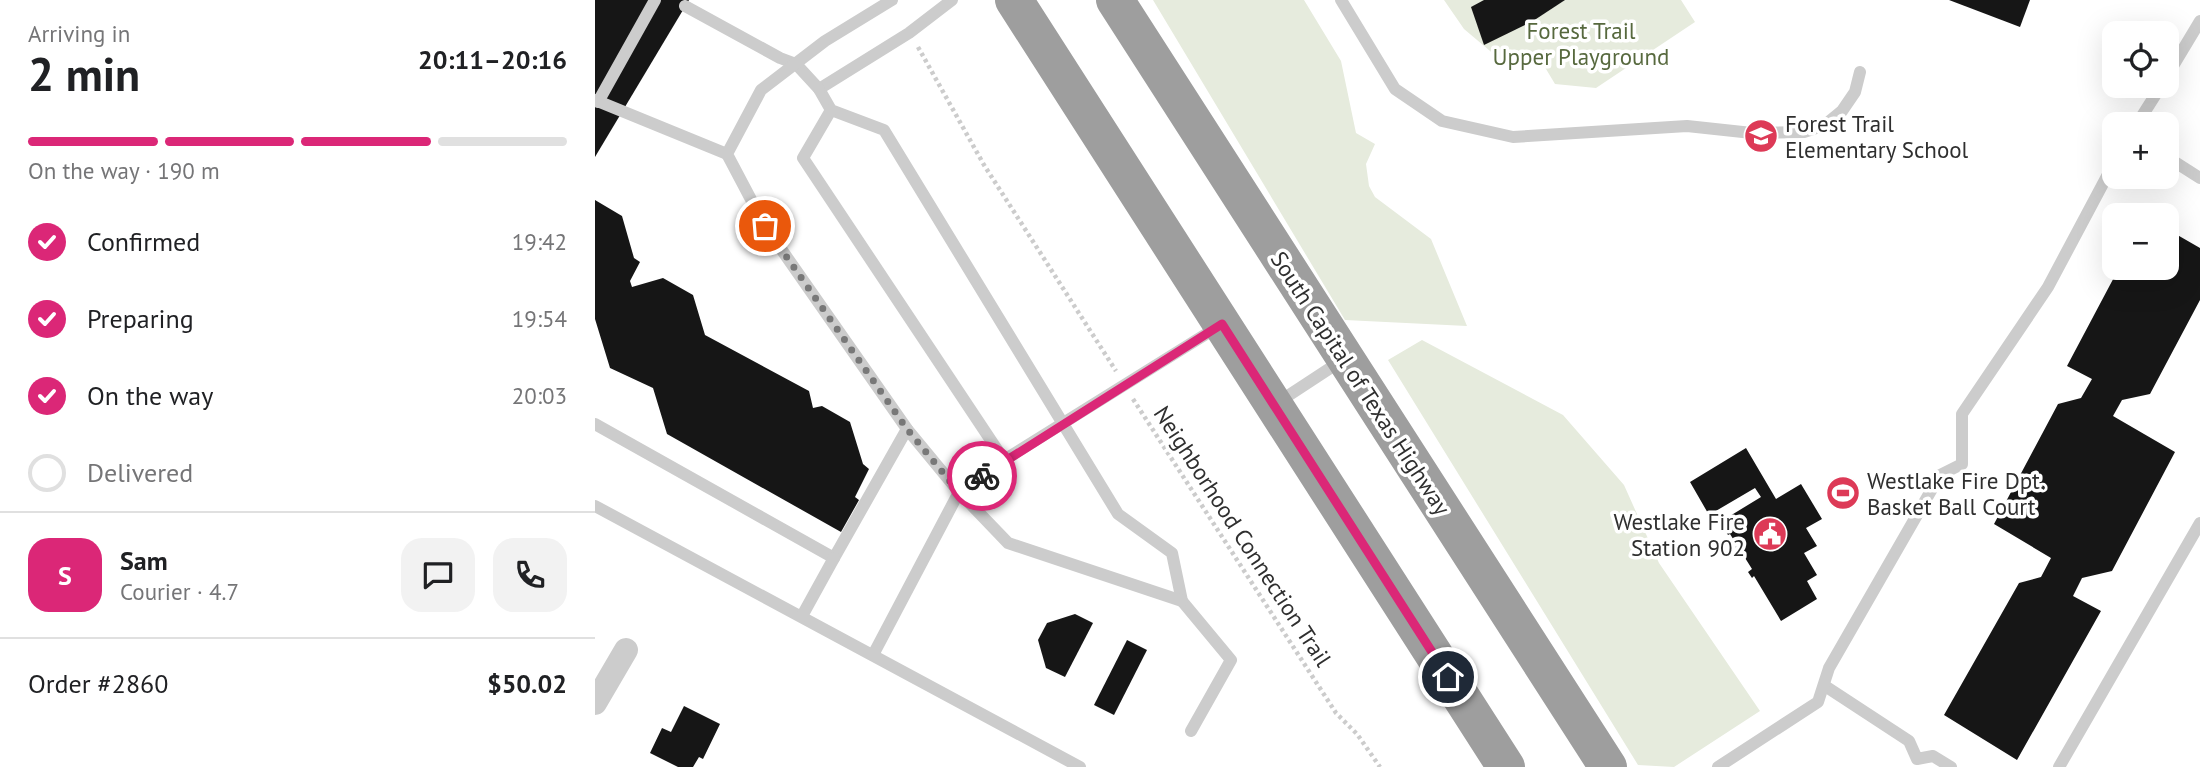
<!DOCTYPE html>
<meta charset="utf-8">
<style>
body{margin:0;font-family:"PT Sans",sans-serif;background:#f2f2f2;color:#202124;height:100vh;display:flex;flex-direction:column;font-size:26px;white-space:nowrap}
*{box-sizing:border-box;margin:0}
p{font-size:23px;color:#757577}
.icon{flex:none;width:38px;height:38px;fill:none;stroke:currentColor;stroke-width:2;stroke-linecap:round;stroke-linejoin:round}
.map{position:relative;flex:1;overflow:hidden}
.sheet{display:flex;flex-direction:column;background:#fff;width:595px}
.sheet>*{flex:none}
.controls{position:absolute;left:1507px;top:21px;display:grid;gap:14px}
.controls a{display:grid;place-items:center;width:77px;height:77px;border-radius:14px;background:#fff;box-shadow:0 7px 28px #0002;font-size:35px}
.pin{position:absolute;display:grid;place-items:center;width:60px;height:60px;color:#fff;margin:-30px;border:4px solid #fff;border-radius:50%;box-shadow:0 2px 7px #0007}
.courier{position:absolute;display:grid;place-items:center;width:70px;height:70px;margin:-35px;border:5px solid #db2777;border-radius:50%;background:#fff;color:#222;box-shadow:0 2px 9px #0007}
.headline em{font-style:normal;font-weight:600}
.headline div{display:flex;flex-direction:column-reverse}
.headline{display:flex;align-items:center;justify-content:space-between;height:119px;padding:0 28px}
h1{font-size:46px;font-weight:600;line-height:52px}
.bar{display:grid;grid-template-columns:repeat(4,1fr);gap:10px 7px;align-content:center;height:84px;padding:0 28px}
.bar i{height:9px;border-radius:5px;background:#e0e0e0}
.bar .selected{background:#db2777}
.bar p{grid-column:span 4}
.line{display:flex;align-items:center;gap:18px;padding:0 28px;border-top:2px solid #e0e0e0}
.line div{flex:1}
.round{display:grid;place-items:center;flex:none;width:74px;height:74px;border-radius:21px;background:#f2f2f2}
ol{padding:0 28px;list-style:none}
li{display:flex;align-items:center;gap:21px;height:77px}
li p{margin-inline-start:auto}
li .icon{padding:7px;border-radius:50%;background:#db2777;color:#fff;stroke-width:4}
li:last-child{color:#757577}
li i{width:38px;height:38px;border:4px solid #e0e0e0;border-radius:50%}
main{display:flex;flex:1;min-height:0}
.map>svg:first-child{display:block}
</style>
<main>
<section class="sheet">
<div class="headline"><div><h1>2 min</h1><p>Arriving in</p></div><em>20:11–20:16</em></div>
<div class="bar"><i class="selected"></i><i class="selected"></i><i class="selected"></i><i></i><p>On the way · 190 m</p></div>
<ol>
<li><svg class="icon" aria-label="check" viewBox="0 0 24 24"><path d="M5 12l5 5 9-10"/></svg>Confirmed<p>19:42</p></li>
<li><svg class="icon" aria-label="check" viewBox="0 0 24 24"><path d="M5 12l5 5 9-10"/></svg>Preparing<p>19:54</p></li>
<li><svg class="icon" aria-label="check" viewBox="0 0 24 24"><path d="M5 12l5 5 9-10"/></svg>On the way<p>20:03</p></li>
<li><i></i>Delivered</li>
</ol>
<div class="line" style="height:126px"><b class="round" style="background:#db2777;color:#fff">S</b><div><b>Sam</b><p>Courier · 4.7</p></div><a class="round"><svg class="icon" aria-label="chat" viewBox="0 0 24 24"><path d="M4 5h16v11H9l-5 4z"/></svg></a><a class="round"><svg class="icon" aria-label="phone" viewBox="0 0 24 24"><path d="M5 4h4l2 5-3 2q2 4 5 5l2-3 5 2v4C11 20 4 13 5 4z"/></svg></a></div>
<div class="line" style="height:91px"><div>Order #2860</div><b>$50.02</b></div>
</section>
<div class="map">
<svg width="1605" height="767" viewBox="0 0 1605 767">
<rect width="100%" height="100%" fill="#fff"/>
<g fill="#e6ebdd">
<path d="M558,0h151l37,61 15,72 19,11 -9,20 3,22 6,11 56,42 36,87 -122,-6z"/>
<path d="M849,0h237l14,22 -99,66 -41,-4 -12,-20 -34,3 -45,-38z"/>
<path d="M827,340l141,75 61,70 35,78 101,148 -86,56 -36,-2 -250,-405z"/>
</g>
<g fill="#161616">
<path d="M0,0h94l-94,157z"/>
<path d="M889,0h81l-32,21 -49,24 -13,-38z"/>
<path d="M1354,0h81l-10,27z"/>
<path d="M0,200l27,16 12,42 6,4 -10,19 2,6 31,-9 30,17 12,40 104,56 4,17 9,-2 28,16 13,42 6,5 -14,28 4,3 -18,32 -174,-98 -14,-46 -43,-20 -15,-49z"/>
<path d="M1572,229l33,19v52l-50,94 -28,6 -9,16 62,36 -63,119 -30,7 -9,18 28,15 -84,149 -73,-45 75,-132 22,-6 10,-19 -57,-34 64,-120 23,-6 11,-19 -25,-13 52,-98h48z"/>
<path d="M1151,448l30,51 25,-15 21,35 -16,9 11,18 -13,7 13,22 -10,6 10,18 -36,22 -27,-45 -2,2 -4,-6 4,-3 -22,-35 -2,1 -8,-13 41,-25 -6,-9 -46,27 -19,-33z"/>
<path d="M480,614l18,9 -28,54 -19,-9 -8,-28 9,-17z"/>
<path d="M532,640l20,10 -33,65 -20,-10z"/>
<path d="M89,706l36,18 -17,35 -4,-2 -6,10h-15l-28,-14 12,-25 9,4z"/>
</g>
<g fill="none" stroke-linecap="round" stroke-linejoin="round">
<g stroke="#ccc" stroke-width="4.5" stroke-dasharray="3.5 3.5" stroke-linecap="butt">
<path d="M323,47l66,118 132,206"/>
<path d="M538,399l203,314 21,21 23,33"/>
<path d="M1134,550l16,-8"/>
</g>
<g stroke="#ccc" stroke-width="12">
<path d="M357,0l-43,33 -90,56 12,21 53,20 234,384 54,39 10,48 49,59 -40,71"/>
<path d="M746,0l54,89 47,32 71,16 174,-11 65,7 52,-1 21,-7 17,-14 13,-19 5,-20"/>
<path d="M90,6l95,52 16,6 23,25"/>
<path d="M1572,76l33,-55"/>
<path d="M0,100l132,54"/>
<path d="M3,102l57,-102"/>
<path d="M236,110l-28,48 201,302 -45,32 -86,163"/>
<path d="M1542,124l24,-38"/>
<path d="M1572,157l33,21"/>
<path d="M682,403l64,-42"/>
<path d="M0,424l239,134 73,-129 -142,-203 -38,-72 34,-64 64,-49 67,-41"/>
<path d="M312,429l52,63 49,51 174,58"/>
<path d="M409,460l215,-134"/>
<path d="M0,506l485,261"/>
<path d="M207,616l32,-58"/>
<path d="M1230,686l84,55 8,18 16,-3 18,11"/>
<path d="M1123,767l100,-65 11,-34 111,-193 22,-11v-50l86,-127 66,-124"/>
<path d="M1464,767l141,-244"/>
</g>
<path stroke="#ccc" stroke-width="24" d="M0,703l31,-53"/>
<g stroke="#9e9e9e" stroke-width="38">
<path d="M419,0l492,767"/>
<path d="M520,0l493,767"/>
</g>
</g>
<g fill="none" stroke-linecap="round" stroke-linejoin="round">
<path stroke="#787878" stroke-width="7" stroke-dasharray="0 12.6" d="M170,226l142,203 52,63 23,-16"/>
<path stroke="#db2777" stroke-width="9" d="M387,476l240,-152 226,353"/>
</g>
<defs>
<g id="school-disc" transform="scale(1.75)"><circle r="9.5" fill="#dd3a57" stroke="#fff"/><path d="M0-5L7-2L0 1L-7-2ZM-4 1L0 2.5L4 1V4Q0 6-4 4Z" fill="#fff"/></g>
<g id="stadium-disc" transform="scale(1.75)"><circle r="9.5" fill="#dd3a57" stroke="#fff"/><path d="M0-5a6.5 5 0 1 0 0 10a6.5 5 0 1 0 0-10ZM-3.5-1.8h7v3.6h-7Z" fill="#fff"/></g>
<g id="civic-disc" transform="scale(1.75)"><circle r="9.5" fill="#dd3a57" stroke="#fff"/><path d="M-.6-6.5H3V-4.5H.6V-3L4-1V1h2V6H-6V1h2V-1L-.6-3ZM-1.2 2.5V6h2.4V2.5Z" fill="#fff"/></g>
</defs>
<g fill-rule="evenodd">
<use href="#school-disc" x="1166" y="136"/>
<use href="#stadium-disc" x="1248" y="493"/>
<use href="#civic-disc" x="1175" y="534"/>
</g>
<g text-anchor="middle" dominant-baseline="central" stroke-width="7" stroke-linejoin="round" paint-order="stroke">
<g font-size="23" fill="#57693e" stroke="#fff">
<text x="986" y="30">Forest Trail<tspan x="986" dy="26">Upper Playground</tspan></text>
</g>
<g font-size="23" fill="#2f2f2f" stroke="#fff" text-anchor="start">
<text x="1190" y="123">Forest Trail<tspan x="1190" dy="26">Elementary School</tspan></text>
<text x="1272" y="480">Westlake Fire Dpt.<tspan x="1272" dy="26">Basket Ball Court</tspan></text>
<text x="1150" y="521" text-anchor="end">Westlake Fire<tspan x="1150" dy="26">Station 902</tspan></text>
</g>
<g font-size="23" fill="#2f2f2f" stroke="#fff">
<text transform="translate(766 383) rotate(57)">South Capital of Texas Highway</text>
<text transform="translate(648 536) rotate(57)">Neighborhood Connection Trail</text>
</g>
</g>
</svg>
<div class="controls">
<a><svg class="icon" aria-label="locate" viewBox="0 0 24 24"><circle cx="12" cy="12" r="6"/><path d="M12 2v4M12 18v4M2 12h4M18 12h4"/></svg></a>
<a>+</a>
<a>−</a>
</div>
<div class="pin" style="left:170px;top:226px;background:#ea580c"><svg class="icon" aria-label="bag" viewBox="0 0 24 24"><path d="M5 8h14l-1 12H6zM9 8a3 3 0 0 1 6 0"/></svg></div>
<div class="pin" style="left:853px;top:677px;background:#1f2937"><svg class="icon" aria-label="home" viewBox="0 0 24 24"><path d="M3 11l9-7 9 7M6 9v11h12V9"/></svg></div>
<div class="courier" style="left:387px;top:476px"><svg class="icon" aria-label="bike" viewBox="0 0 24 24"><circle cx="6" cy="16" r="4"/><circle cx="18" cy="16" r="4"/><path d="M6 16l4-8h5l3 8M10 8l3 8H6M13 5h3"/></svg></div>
</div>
</main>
